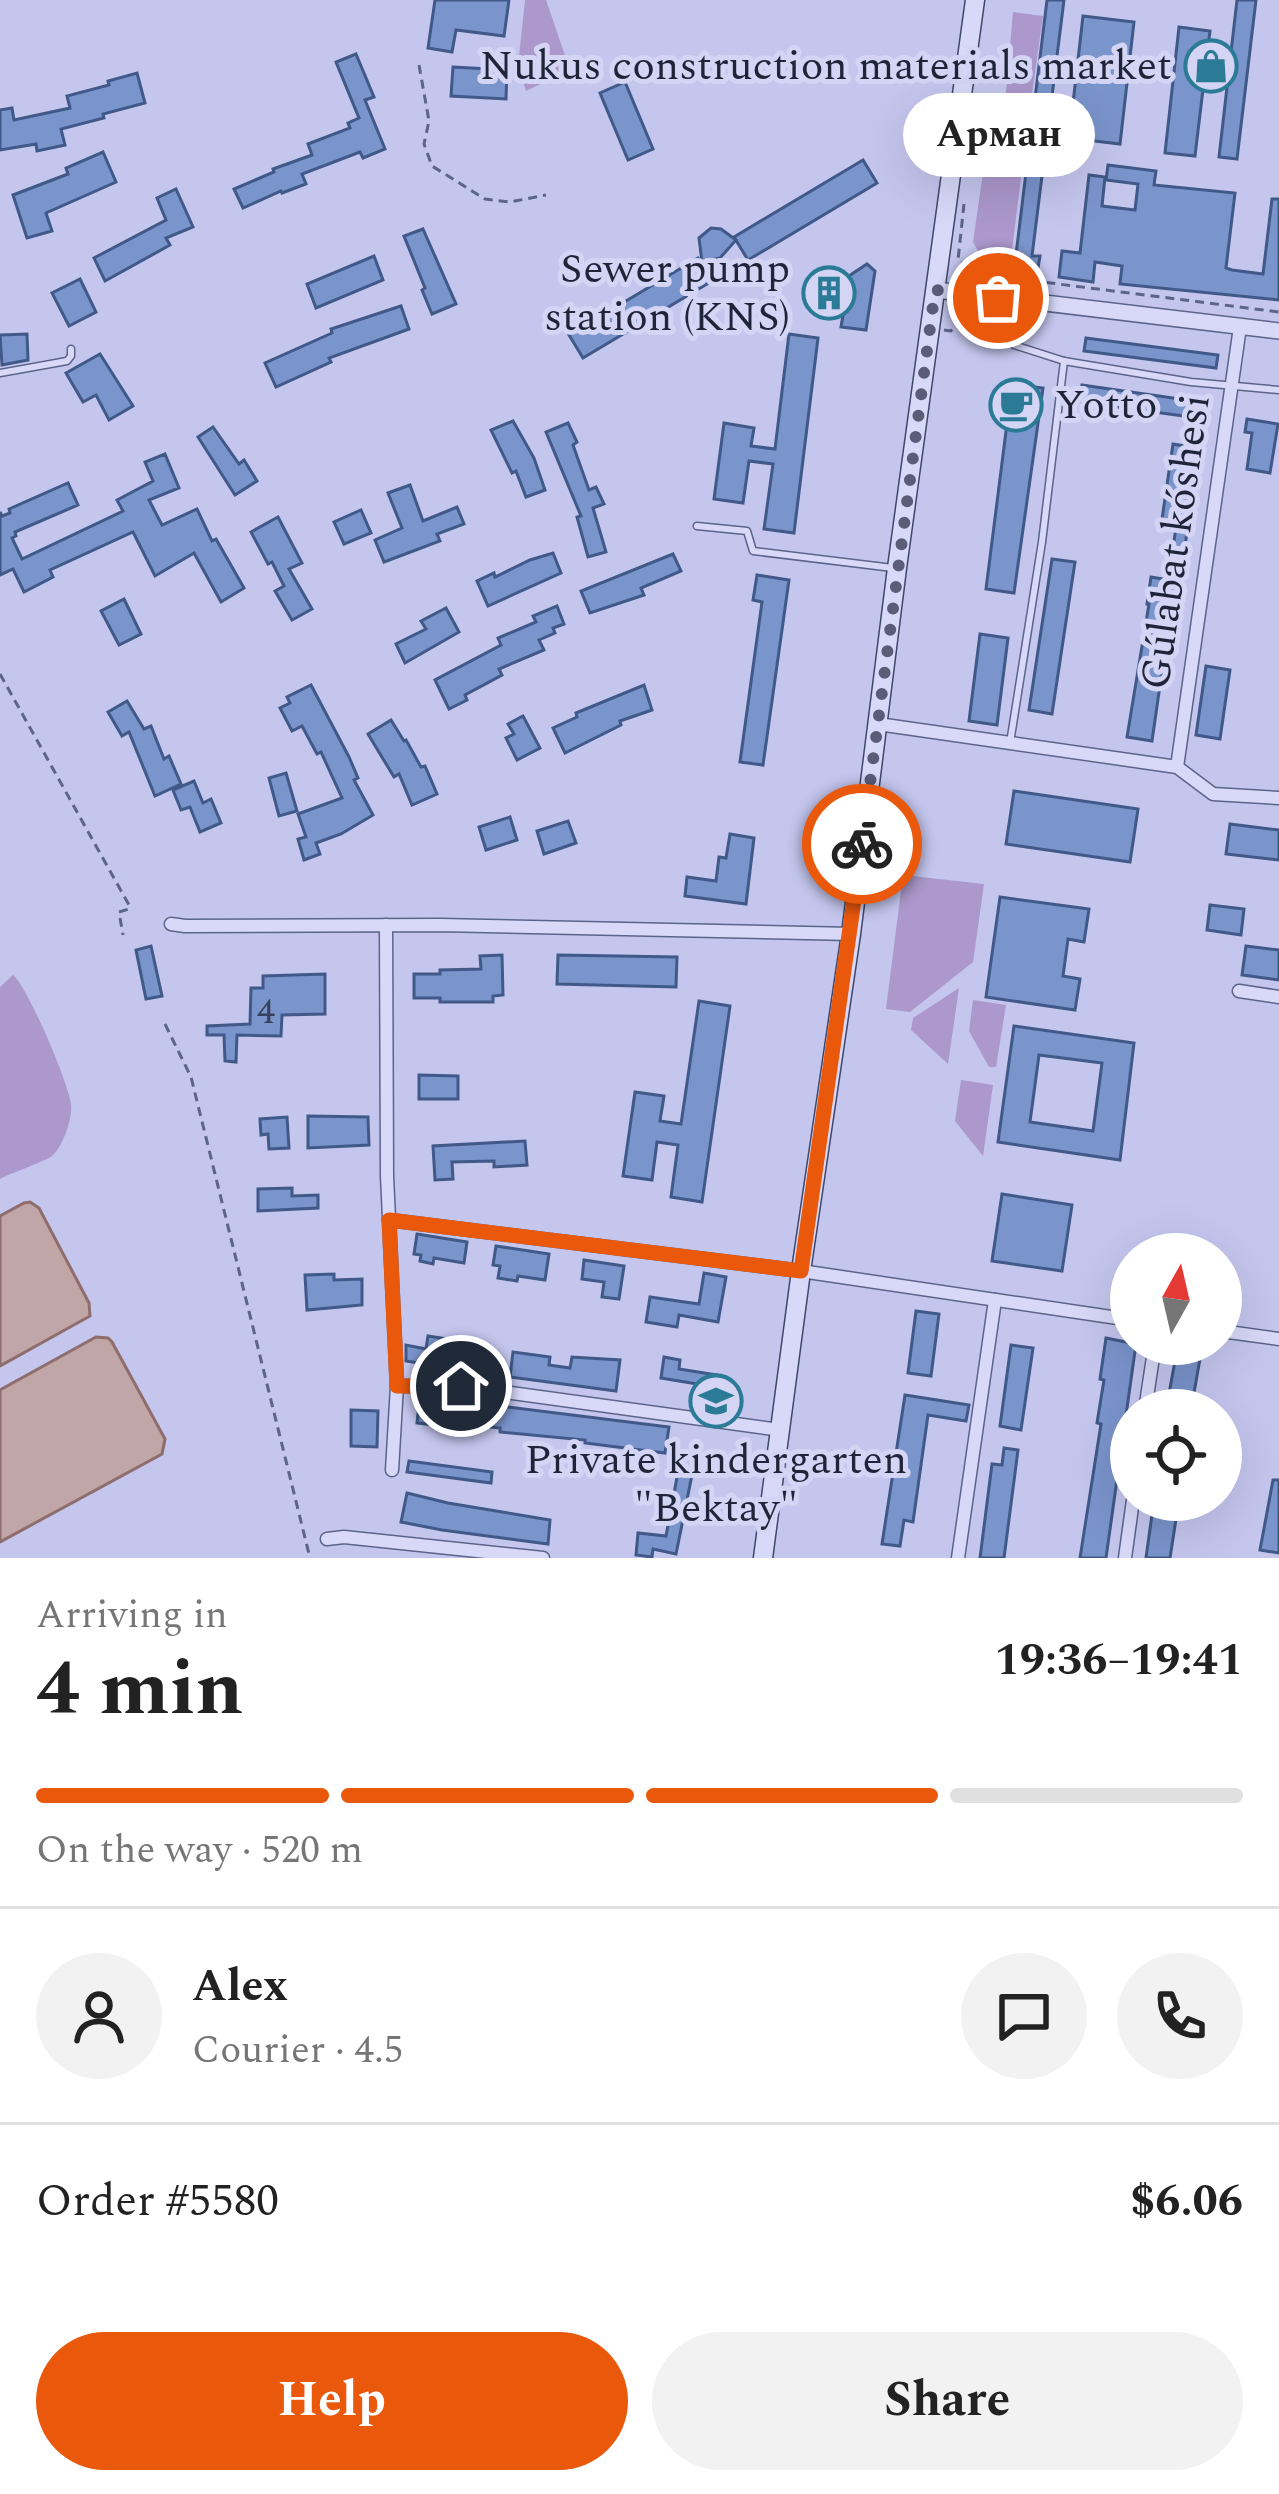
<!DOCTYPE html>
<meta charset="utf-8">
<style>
body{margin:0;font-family:Spectral,serif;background:#f2f2f2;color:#222;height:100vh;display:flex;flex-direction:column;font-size:45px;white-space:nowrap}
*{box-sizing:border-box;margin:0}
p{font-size:39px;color:#767676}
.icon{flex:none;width:66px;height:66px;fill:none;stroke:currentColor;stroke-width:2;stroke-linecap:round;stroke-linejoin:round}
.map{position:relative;height:1558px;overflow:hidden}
.drawer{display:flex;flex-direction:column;background:#fff;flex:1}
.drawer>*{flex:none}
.needle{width:78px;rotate:8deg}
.fabs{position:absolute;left:1110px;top:1233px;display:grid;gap:24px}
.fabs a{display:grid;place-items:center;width:132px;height:132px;border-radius:50%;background:#fff;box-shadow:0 12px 48px #0002;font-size:60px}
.pin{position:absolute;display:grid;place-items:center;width:102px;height:102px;color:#fff;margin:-51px;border:6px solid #fff;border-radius:50%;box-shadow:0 3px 12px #0007}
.courier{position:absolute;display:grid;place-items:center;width:120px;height:120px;margin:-60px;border:9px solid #ea580c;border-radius:50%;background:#fff;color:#222;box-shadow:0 3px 15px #0007}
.bubble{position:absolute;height:84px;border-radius:42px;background:#fff;box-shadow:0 12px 48px #0002;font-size:39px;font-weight:700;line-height:84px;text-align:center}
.summary em{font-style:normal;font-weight:700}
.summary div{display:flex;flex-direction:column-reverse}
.summary{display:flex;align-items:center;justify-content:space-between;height:204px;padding:0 36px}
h1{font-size:78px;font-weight:700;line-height:90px}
.bar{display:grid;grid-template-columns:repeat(4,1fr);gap:18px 12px;align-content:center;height:144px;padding:0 36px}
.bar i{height:15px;border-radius:9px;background:#e0e0e0}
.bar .active{background:#ea580c}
.bar p{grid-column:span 4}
.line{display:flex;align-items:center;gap:30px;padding:0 36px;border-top:3px solid #e0e0e0}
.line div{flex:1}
.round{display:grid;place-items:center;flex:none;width:126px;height:126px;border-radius:63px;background:#f2f2f2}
.action{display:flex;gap:24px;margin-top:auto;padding:24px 36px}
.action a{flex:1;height:138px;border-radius:72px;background:#ea580c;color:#fff;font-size:48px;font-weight:700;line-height:138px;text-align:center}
.action a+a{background:#f2f2f2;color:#222}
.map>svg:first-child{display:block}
</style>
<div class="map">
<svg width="1279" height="1558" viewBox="0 0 1279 1558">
<rect width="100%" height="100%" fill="#c4c6ee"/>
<g fill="#ac98cc">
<path d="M525,0h21l24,70 -44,21 -8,-25z"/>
<path d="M1013,12l30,4 -16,113 -24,-4z"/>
<path d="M988,138l35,5 2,3 -13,104 -14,-2 -3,20 -10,-5 -12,-21z"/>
<path d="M903,875l81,9 -11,78 -63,50 -24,-3z"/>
<path d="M13,975c15,12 55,107 58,129 2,13 -8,43 -19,52 -6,5 -41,17 -52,23v-192z"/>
<path d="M959,988l-11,76 -37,-34 2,-12z"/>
<path d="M973,1000l33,5 -10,62h-7l-20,-36z"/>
<path d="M961,1080l32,5 -10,71 -28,-35z"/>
</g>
<g fill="#c1a6a7" stroke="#8f6d6d" stroke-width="3">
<path d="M30,1202l9,6 50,95 1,13 -90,50v-150l24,-13z"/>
<path d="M96,1337l12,1 4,4 53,97 -3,15 -162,88v-152z"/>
</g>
<g fill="#7a94cc" stroke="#415988" stroke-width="3" fill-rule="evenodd">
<path d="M435,0h74l-5,36 -48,-6 -4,22 -24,-4z"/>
<path d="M1047,0h17l-32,256h8l-3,18 -23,-3z"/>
<path d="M1237,0h19l-19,159 -18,-2z"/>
<path d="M1083,16l51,6 -14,122 -51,-6z"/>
<path d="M1179,27l31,4 -15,125 -30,-3z"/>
<path d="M356,54l18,43 -9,3 20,49 -22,9 -3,-6 -58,22 4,10 -24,9 -1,-2 -38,17 -9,-19 40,-17 -1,-3 39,-14 -4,-11 42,-16 -2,-5 11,-5 -23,-56z"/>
<path d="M453,67l54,3 -1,29 -55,-3z"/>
<path d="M137,73l8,30 -42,11 1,4 -43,11 4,16 -28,6 -1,-7 -36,6v-40l12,-2 2,12 56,-12 -3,-12 42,-11 -1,-4z"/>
<path d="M625,82l28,67 -25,11 -28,-67z"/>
<path d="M103,152l13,30 -70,31 6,18 -25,7 -14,-43 55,-21 -2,-6z"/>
<path d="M863,160l14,23 -129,77 -14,-23z"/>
<path d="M1108,165l48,6 -2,14 81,8 -9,75 6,2 31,4 9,-75h7v101l-159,-16 2,-18 -27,-4 -2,20 -34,-5 3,-26 18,2 9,-78 16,2 -3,29 33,4 3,-26 -32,-4z"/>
<path d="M176,189l17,38 -27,11 4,7 -65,36 -11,-23 72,-38 -9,-22z"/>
<path d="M711,228l10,1 15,11 -16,18 -18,4 -3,-24z"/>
<path d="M423,229l33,75 -24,10 -10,-24 3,-2 -21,-52z"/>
<path d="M374,256l9,24 -67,28 -9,-24z"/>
<path d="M698,258l14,23 -129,77 -14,-23z"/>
<path d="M867,264l8,7 -9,59 -25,-3 4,-24 -24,-3 2,-16 24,4 2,-12z"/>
<path d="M80,279l16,33 -27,14 -17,-33z"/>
<path d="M401,306l8,23 -80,29 2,4 -55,25 -11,-24 67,-30 -1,-4z"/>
<path d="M27,334l1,26 -26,5 -2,-30z"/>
<path d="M789,334l29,4 -24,195 -30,-4 9,-65 -24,-3 -6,42 -29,-4 10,-76 30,5 -3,18 24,3z"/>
<path d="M1086,338l132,17 -2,13 -132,-17z"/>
<path d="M100,354l33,52 -24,14 -13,-25 -13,7 -17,-29z"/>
<path d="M1012,384l31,4 -29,205 -28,-4z"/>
<path d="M1082,385l126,18 -2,16 -126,-17z"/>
<path d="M1247,419l31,5 -8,49 -23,-4 5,-36 -7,-1z"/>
<path d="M513,421l21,37 11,32 -19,7 -10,-26 -4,2 -21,-43z"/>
<path d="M568,423l9,19 -4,3 16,45 7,-3 8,17 -11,4 13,44 -18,5 -11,-40 4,-1 -35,-84z"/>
<path d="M213,427l26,37 5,-4 13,21 -22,14 -37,-58z"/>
<path d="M1173,444l24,4 -13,108 -12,-2 5,-33 -15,-2z"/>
<path d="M165,454l14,34 -30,12 13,25 35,-16 15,32 4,-2 28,49 -23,14 -27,-49 -39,23 -22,-44 -83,38 3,7 -29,15 -11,-23 -13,6v-63l2,4 8,-3 -1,-4 59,-26 10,22 -63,27 1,4 -4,2 10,21 101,-48 -6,-11 36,-19 -8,-19z"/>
<path d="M410,485l13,36 34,-14 7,17 -27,10 3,7 -56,21 -9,-22 27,-12 -14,-35z"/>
<path d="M361,510l10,23 -27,11 -10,-22z"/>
<path d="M278,517l24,46 -13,6 23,40 -20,11 -17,-29 9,-5 -12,-24 -4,2 -17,-32z"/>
<path d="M553,553l8,20 -73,33 -11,-25 17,-8 1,4 35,-17z"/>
<path d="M673,554l8,17 -40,17 3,7 -54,18 -9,-22z"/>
<path d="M1052,559l23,3 -23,152 -23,-4z"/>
<path d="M757,575l32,5 -26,185 -23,-3 22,-160 -9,-2z"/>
<path d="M1151,577l24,4 -23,160 -25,-4 22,-133h-2z"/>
<path d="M124,599l17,35 -22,11 -18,-34z"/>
<path d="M557,606l7,18 -11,4 2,5 -16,7 5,10 -45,19 3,6 -37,20 2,5 -18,9 -14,-29 66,-35 -3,-7 38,-16 -3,-6z"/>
<path d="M446,608l13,24 -54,31 -9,-19 30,-15 -5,-8z"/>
<path d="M980,634l28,4 -11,87 -28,-4z"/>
<path d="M1206,666l24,4 -10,69 -24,-4z"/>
<path d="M311,685l38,72 9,21 -4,2 19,35 -32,19 -25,9 4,11 -16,6 -6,-21 8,-2 -8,-23 44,-16 -21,-46 -4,2 -15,-28 -10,5 -12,-23 10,-5 -3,-6z"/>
<path d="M644,685l8,25 -32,11 1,4 -56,28 -12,-25 24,-11 -1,-4z"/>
<path d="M127,701l17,28 7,-3 13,33 5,-3 12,28 -26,12 -26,-64 -7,4 -14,-24z"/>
<path d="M523,716l17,32 -23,12 -11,-22 8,-4 -6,-10z"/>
<path d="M391,720l13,21 2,-1 15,27 4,-1 12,28 -25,11 -13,-31 -5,3 -26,-43z"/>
<path d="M286,773l11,38 -18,5 -10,-38z"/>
<path d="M194,781l9,22 8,-4 10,24 -21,9 -10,-25 -9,3 -8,-20z"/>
<path d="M1014,791l124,18 -8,53 -124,-18z"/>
<path d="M510,817l7,23 -31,10 -7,-23z"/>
<path d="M568,821l8,22 -32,11 -7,-23z"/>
<path d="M1230,824l49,6v30l-53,-6z"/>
<path d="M730,834l24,4 -8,66 -61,-8 2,-19 29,4 3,-24 7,1z"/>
<path d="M1000,897l89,12 -5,33 -16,-3 -5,37 17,3 -5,31 -89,-13z"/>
<path d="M1210,905l34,4 -3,26 -34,-5z"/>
<path d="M151,946l11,50 -16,3 -10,-49z"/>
<path d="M1246,946l33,4v30l-37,-5z"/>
<path d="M502,955l1,40 -10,1v6h-53v-4h-26v-24h26v-4l41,-1 -1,-13z"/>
<path d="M558,955l119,2 -1,30 -119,-3z"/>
<path d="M325,974v40l-43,1 -1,21 -44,-1 -1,27 -11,-1 -1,-26h-17v-9l43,-2 1,-36h12v-12z"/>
<path d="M699,1001l31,5 -28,196 -31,-5 7,-52 -21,-3 -5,38 -29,-4 12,-84 29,4 -4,25 21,3z"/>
<path d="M1014,1026l120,17 -14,117 -122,-18zM1039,1055l63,8 -9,68 -63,-9z"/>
<path d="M419,1075l39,1v23h-39z"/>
<path d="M308,1116l60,1 1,28 -61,3z"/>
<path d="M287,1117l2,31 -20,1 -1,-15 -7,1 -1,-16z"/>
<path d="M525,1141l2,24 -33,2v-6l-42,1 1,17 -18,1 -2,-34z"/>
<path d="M292,1188v8l26,-1v13l-60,3v-22z"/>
<path d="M1002,1194l70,11 -10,66 -70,-10z"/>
<path d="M417,1234l50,8 -3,21 -30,-5 -1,6 -13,-3 1,-6 -7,-1z"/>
<path d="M496,1246l53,8 -4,26 -27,-4 -1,5 -19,-3 2,-12 -7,-1z"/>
<path d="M584,1260l40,6 -5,33 -17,-2 2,-15 -22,-3z"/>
<path d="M704,1273l22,4 -8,45 -39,-7 -2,12 -31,-5 4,-25 49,7z"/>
<path d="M334,1274v6l28,-1v26l-55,5 -2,-35z"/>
<path d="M916,1311l23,3 -8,62 -23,-3z"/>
<path d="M428,1336l32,5 -5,28 -49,-8v-16l20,4z"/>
<path d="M1106,1338l30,6 -30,214h-26l21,-134 -4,-1 7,-43 -4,-1z"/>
<path d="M1011,1345l22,3 -12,82 -21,-4z"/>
<path d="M1177,1350l24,3 -10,57h-25z"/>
<path d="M513,1352l37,5 -1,8 21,3 2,-11 48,3 -4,31 -106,-14z"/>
<path d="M664,1357l16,3 -1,9 38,6 -3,24 -19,-3 2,-12 -36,-6z"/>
<path d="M905,1395l64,10 -3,16 -38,-6 -15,107 -9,-2 -4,26 -18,-2z"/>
<path d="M420,1396l249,31 -4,26 -80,-10v-3l-85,-8v-4l-40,-4 -1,4 -42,-5z"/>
<path d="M351,1410l27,1 -1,36 -26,-1z"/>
<path d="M1004,1448l14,2 -14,108h-24l12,-94 10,1z"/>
<path d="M409,1461l83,11 -1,11 -84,-11z"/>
<path d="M678,1472l14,3 -16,79 -23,-5 -1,8 -16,-2 2,-22 28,3z"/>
<path d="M1273,1480h6v73l-19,-3z"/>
<path d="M407,1493l41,10 102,17 -2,24 -106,-14 -41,-8z"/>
<path d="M1154,1500h25l-9,58h-24z"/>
</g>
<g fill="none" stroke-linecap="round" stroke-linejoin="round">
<g stroke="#5b6489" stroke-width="9">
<g id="service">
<path d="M999,301l5,28 10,16 50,16 127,21 88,8"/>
<path d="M0,373l67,-12 4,-5v-7"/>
<path d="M697,526l50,5 6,20 140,17"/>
<path d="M1010,743l32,-201 22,-181"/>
</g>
</g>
<g stroke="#5b6489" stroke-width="15">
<g id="minor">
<path d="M878,724l299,43 36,27 66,4"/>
<path d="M1177,767l63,-440"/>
<path d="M171,924l14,2 255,-1 411,9"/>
<path d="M386,925l1,251 10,210 -5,84"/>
<path d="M1239,991l40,6"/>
<path d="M389,1220l412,51 330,49"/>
<path d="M1221,1331l58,8"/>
<path d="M397,1386h64l319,44"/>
<path d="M1145,1410l10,-66"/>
<path d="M327,1539l17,-2 199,21"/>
<path d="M958,1558l37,-258"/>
<path d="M1125,1558l8,-58"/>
</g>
</g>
<g stroke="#5b6489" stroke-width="18">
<path id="tertiary" d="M936,290l343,41"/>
</g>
<g stroke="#3e486a" stroke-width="21">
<path id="secondary" d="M763,1558l38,-287 50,-337 46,-366 78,-568"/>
</g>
<g stroke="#5b6489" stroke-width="3" stroke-dasharray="9 6" stroke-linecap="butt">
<path d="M419,65l10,56 -5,23 8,22 53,33 25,3 36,-7"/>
<path d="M964,204l-6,56 36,22"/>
<path d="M1003,283l8,-5 268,34"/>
<path d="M944,330l7,1 14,-21"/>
<path d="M0,674l129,231v4l-10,3 4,23"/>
<path d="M165,1024l26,53 119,481"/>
</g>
<use href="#service" stroke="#d8d9f9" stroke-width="6"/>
<use href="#minor" stroke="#d8d9f9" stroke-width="12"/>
<use href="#tertiary" stroke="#d8d9f9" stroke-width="15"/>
<use href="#secondary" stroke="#d8d9f9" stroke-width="18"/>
</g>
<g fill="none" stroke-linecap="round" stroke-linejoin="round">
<path stroke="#595d78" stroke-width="12" stroke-dasharray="0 21.6" d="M862,844l73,-554 63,8"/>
<path stroke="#ea580c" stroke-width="15" d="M461,1386h-64l-8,-166 412,51 61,-427"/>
</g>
<defs>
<g id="shop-ring" transform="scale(2.7)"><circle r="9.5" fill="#d4d5f5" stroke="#2b7b97" stroke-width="1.5"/><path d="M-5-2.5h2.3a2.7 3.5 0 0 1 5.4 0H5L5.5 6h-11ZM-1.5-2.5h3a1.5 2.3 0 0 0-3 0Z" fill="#2b7b97"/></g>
<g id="building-ring" transform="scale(2.7)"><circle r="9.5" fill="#d4d5f5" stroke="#2b7b97" stroke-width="1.5"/><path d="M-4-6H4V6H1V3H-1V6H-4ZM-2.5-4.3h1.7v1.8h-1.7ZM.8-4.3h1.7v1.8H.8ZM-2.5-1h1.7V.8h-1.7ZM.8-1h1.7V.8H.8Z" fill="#2b7b97"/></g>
<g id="cafe-ring" transform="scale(2.7)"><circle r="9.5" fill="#d4d5f5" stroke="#2b7b97" stroke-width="1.5"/><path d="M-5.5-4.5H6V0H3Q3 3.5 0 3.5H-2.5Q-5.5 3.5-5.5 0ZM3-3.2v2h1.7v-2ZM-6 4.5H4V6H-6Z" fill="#2b7b97"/></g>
<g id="school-ring" transform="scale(2.7)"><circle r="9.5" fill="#d4d5f5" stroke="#2b7b97" stroke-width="1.5"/><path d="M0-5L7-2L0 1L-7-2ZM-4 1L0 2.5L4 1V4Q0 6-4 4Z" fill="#2b7b97"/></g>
</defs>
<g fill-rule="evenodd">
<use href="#shop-ring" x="1211" y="66"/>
<use href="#building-ring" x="829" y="293"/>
<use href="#cafe-ring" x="1016" y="405"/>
<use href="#school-ring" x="716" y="1401"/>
</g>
<g text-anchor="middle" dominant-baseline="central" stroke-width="10" stroke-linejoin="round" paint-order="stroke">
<g font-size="36" fill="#36415e">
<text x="266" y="1012">4</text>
</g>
<g font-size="42" fill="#1f2539" stroke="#d4d5f5" text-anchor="end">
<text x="1172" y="66">Nukus construction materials market</text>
<text x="790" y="269">Sewer pump<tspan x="790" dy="48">station (KNS)</tspan></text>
<text x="1055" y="405" text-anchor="start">Yotto</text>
<text x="716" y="1460" text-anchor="middle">Private kindergarten<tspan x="716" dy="48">"Bektay"</tspan></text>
</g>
<g font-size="42" fill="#1f2539" stroke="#d4d5f5">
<text transform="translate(1176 542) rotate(-82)">Gúlabat kóshesi</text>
</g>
</g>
</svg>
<div class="fabs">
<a><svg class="needle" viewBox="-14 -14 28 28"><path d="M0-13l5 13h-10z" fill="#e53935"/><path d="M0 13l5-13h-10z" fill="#767676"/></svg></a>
<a><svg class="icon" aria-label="locate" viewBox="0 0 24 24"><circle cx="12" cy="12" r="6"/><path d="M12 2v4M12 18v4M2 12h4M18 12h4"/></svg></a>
</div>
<div class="pin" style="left:998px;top:298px;background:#ea580c"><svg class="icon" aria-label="bag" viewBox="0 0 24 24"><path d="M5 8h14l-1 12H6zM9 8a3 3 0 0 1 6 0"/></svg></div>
<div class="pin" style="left:461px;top:1386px;background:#1f2937"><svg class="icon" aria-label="home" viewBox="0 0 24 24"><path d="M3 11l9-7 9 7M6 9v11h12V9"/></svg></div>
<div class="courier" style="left:862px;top:844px"><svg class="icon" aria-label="bike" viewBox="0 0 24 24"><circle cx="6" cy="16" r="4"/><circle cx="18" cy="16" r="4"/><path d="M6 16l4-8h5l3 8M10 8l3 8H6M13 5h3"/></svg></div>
<div class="bubble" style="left:903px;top:93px;width:192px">Арман</div>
</div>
<section class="drawer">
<div class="summary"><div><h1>4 min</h1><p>Arriving in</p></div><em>19:36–19:41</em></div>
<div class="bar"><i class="active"></i><i class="active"></i><i class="active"></i><i></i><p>On the way · 520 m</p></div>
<div class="line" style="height:216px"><a class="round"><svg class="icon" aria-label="person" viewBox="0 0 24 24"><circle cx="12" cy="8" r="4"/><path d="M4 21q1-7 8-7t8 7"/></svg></a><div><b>Alex</b><p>Courier · 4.5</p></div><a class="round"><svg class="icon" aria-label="chat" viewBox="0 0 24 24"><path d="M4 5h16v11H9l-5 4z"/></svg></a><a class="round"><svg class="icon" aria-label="phone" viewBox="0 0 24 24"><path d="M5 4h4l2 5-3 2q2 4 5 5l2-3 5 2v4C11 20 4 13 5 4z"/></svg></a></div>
<div class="line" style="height:156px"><div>Order #5580</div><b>$6.06</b></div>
<div class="action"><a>Help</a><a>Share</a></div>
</section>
